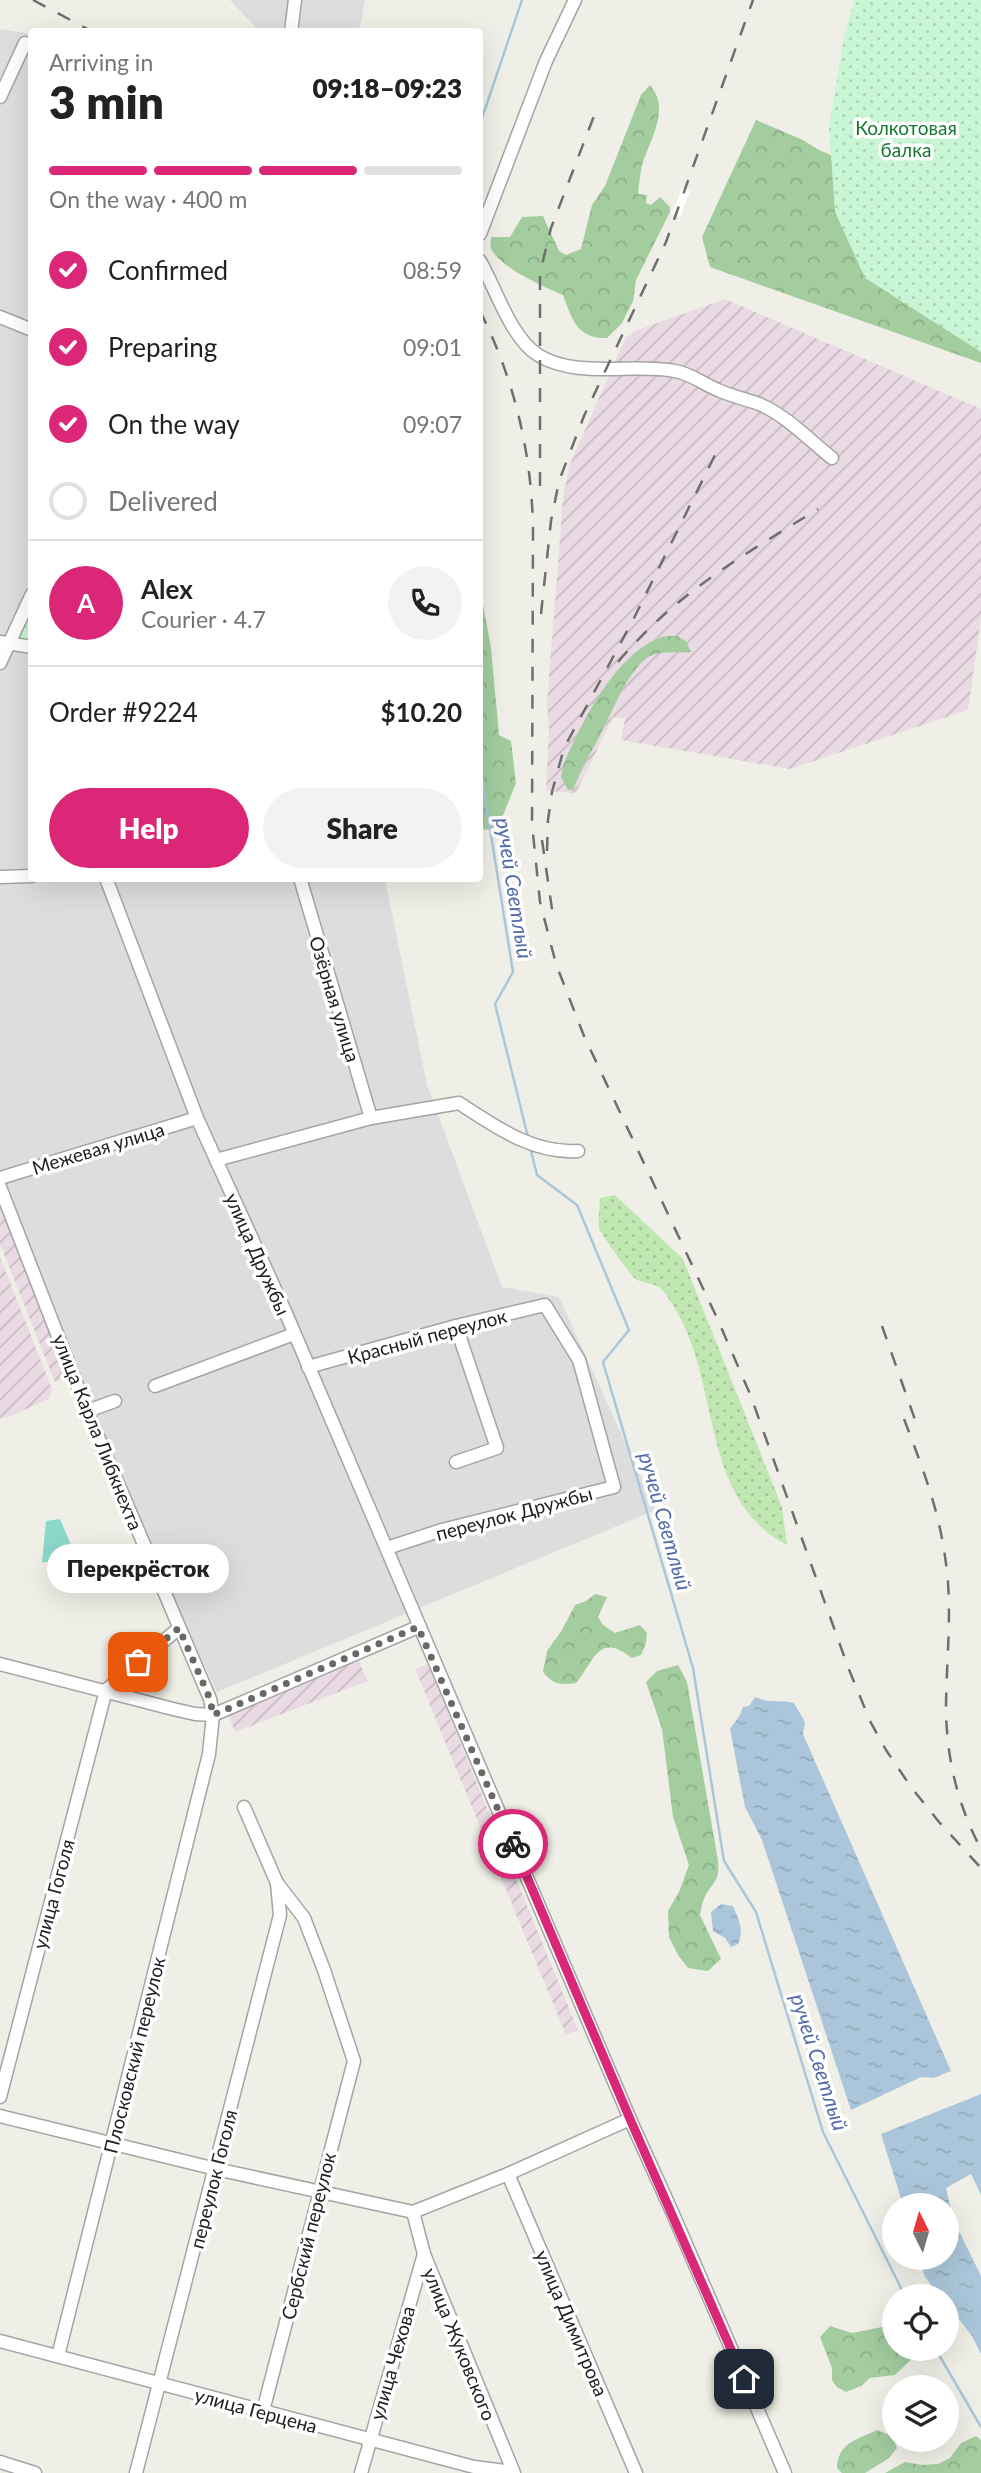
<!DOCTYPE html>
<meta charset="utf-8">
<style>
body{margin:0;font-family:Lato,sans-serif;background:#f2f2f2;color:#222;height:100vh;display:flex;flex-direction:column;font-size:26px;white-space:nowrap}
*{box-sizing:border-box;margin:0}
p{font-size:23px;color:#767676}
.icon{flex:none;width:38px;height:38px;fill:none;stroke:currentColor;stroke-width:2;stroke-linecap:round;stroke-linejoin:round}
.map{position:relative;flex:1;overflow:hidden}
.panel{position:absolute;left:28px;top:28px;width:455px;height:854px;display:flex;flex-direction:column;background:#fff;border-radius:7px;box-shadow:0 7px 28px #0002}
.panel>*{flex:none}
.needle{width:46px;rotate:355deg}
.buttons{position:absolute;left:882px;top:2193px;display:grid;gap:14px}
.buttons a{display:grid;place-items:center;width:77px;height:77px;border-radius:50%;background:#fff;box-shadow:0 7px 28px #0002;font-size:35px}
.pin{position:absolute;display:grid;place-items:center;width:60px;height:60px;color:#fff;margin:-30px;border-radius:14px;box-shadow:0 4px 10px #0006}
.courier{position:absolute;display:grid;place-items:center;width:70px;height:70px;margin:-35px;border:5px solid #db2777;border-radius:50%;background:#fff;color:#222;box-shadow:0 2px 9px #0007}
.bubble{position:absolute;height:49px;border-radius:24px;background:#fff;box-shadow:0 7px 28px #0002;font-size:23px;font-weight:800;line-height:49px;text-align:center}
.overview em{font-style:normal;font-weight:800}
.overview div{display:flex;flex-direction:column-reverse}
.overview{display:flex;align-items:center;justify-content:space-between;height:119px;padding:0 21px}
h1{font-size:46px;font-weight:800;line-height:52px}
.bar{display:grid;grid-template-columns:repeat(4,1fr);gap:10px 7px;align-content:center;height:84px;padding:0 21px}
.bar i{height:9px;border-radius:5px;background:#e0e0e0}
.bar .current{background:#db2777}
.bar p{grid-column:span 4}
.line{display:flex;align-items:center;gap:18px;padding:0 21px;border-top:2px solid #e0e0e0}
.line div{flex:1}
.round{display:grid;place-items:center;flex:none;width:74px;height:74px;border-radius:37px;background:#f2f2f2}
ol{padding:0 21px;list-style:none}
li{display:flex;align-items:center;gap:21px;height:77px}
li p{margin-inline-start:auto}
li .icon{padding:7px;border-radius:50%;background:#db2777;color:#fff;stroke-width:4}
li:last-child{color:#767676}
li i{width:38px;height:38px;border:4px solid #e0e0e0;border-radius:50%}
.cta{display:flex;gap:14px;margin-top:auto;padding:14px 21px}
.cta a{flex:1;height:80px;border-radius:42px;background:#db2777;color:#fff;font-size:28px;font-weight:800;line-height:80px;text-align:center}
.cta a+a{background:#f2f2f2;color:#222}
.map>svg:first-child{display:block}
</style>
<div class="map">
<svg width="981" height="2473" viewBox="0 0 981 2473">
<defs>
<pattern id="industrial-furrows" width="10" height="10" patternUnits="userSpaceOnUse" patternTransform="scale(1.75)"><rect width="10" height="10" fill="#e9dae3"/><path d="M-1 1l2-2M0 10L10 0M9 11l2-2" fill="none" stroke="#c8bbc2"/></pattern>
<pattern id="grass-dots" width="8" height="8" patternUnits="userSpaceOnUse" patternTransform="scale(1.75)"><rect width="8" height="8" fill="#c0e6b1"/><path d="M2 2h.1M6 6h.1" fill="none" stroke="#a5c598" stroke-width="1.8" stroke-linecap="round"/></pattern>
<pattern id="forest-crowns" width="20" height="18" patternUnits="userSpaceOnUse" patternTransform="scale(1.75)"><rect width="20" height="18" fill="#a3cc9f"/><path d="M2 6a3 3 0 1 1 6 0M12 15a3 3 0 1 1 6 0" fill="none" stroke="#8caf89"/></pattern>
<pattern id="park-dots" width="8" height="8" patternUnits="userSpaceOnUse" patternTransform="scale(1.75)"><rect width="8" height="8" fill="#c8f6d5"/><path d="M2 2h.1M6 6h.1" fill="none" stroke="#acd3b7" stroke-width="1.8" stroke-linecap="round"/></pattern>
<pattern id="water-ripples" width="26" height="14" patternUnits="userSpaceOnUse" patternTransform="scale(1.75)"><rect width="26" height="14" fill="#abc6da"/><path d="M2 4q2-2 4 0t4 0M15 11q2-2 4 0t4 0" fill="none" stroke="#93aabb"/></pattern>
</defs>
<rect width="100%" height="100%" fill="#f0efe7"/>
<g fill="#dedddd">
<path d="M230,0h135l-6,32 -100,-1z"/>
<path d="M0,29l32,5v844l353,1 42,206 75,202 57,10 97,213 -439,182 -130,-281 -87,-234z"/>
</g>
<g fill="url(#industrial-furrows)">
<path d="M725,299l256,110v209l-13,92 -178,59 -169,-29 4,-21 -12,-2 -37,76 -30,-2 3,-62 -2,-26 16,-204 6,-33 56,-127 10,-8z"/>
<path d="M0,1205l69,172 -14,5 -55,-138z"/>
<path d="M0,1257l52,132 -3,10 -43,19h-6z"/>
<path d="M359,1660l8,21 -132,51 -8,-21z"/>
<path d="M428,1664l150,366 -12,5 -151,-366z"/>
</g>
<path fill="url(#grass-dots)" d="M615,1195l68,64 99,248 5,38c-81,-42 -69,-146 -102,-217 -3,-9 -19,-36 -26,-41 -7,-4 -18,-4 -25,-9 -4,-5 -33,-43 -34,-48 -3,-9 0,-23 0,-32z"/>
<g fill="url(#forest-crowns)">
<path d="M650,85c21,25 0,53 -8,80 -2,9 -3,19 -4,29l9,1 -1,8 5,2 9,-8 10,10v5l-34,68 -3,21 -11,22 -15,15c-30,1 -35,-19 -44,-43 -17,-7 -66,-29 -72,-47 -1,-3 0,-7 0,-11h19l12,-20 21,-1 16,35 7,4 15,-6 11,-44 13,-19 36,-91z"/>
<path d="M756,120l47,20 16,10 46,19 116,14v180l-271,-96 -8,-30z"/>
<path d="M480,588l11,60 8,87 12,6 5,42 -18,45 -14,2 -4,-9z"/>
<path d="M666,636h11l9,5 5,11c-12,1 -32,-2 -43,5 -23,18 -33,50 -46,74 -10,20 -21,38 -29,59h-5l-7,-13 2,-11c18,-43 55,-118 103,-130z"/>
<path d="M595,1594l12,3 -9,20 5,8 12,8 25,-8 7,8 -1,10 -5,12 -9,3c-34,-27 -38,4 -56,25 -16,2 -22,2 -33,-11l4,-21 15,-21 13,-25 11,-4z"/>
<path d="M678,1665l9,17 31,179c2,21 -5,20 -14,37 -2,5 -3,12 -4,17l21,44 -13,12 -20,-3 -10,-13 -9,-18 -1,-26 11,-19 10,-27 -16,-48 -11,-88 -16,-47 11,-11z"/>
<path d="M890,2316l4,3v29l23,1 2,3 -24,23 -25,3 -9,8 -15,6 -9,-5 -5,-7v-12l-12,-31 10,-11 22,7 30,-6z"/>
<path d="M877,2430l15,6 5,12 -8,10 -24,15h-23l-5,-5c1,-26 20,-28 40,-38z"/>
<path d="M976,2436l5,4v33h-96l20,-11 17,3 16,-1 12,-6 11,-15z"/>
</g>
<g fill="url(#park-dots)">
<path d="M854,0h127v352l-116,-74 -30,-66 -6,-86 15,-89z"/>
<path d="M31,606v37l-15,-2z"/>
</g>
<path fill="#8bd9cb" d="M60,1519l14,33 -9,11 -23,-1 4,-41z"/>
<g fill="url(#water-ripples)">
<path d="M755,1697c16,7 23,2 39,6l11,19 -2,12 148,337 -18,7 -12,-1 -70,33 -89,-270 -17,-33 -15,-78 10,-14 3,-8 6,-1z"/>
<path d="M721,1904l12,2c5,12 12,25 5,38l-7,3 -6,-9 -12,-7 -2,-19z"/>
<path d="M981,2094v101l-10,-21 -25,14 7,31 28,57v78l-9,-18 -25,-32v-8h-7l-15,-19 -6,-19h28v-53h-44l-22,-71z"/>
</g>
<path fill="#fff" d="M682,188l8,3 -10,26 -8,-3z"/>
<g fill="none" stroke-linecap="round" stroke-linejoin="round">
<g stroke="#abc6da" stroke-width="2.5">
<path d="M480,124l42,-124"/>
<path d="M480,767l33,205 -18,32 33,133"/>
<path d="M530,1147l7,28 40,30 52,125 -26,32 90,306 31,193 32,51 67,220 82,164"/>
<path d="M935,2348l46,79"/>
</g>
<g stroke="#a4a4a4" stroke-width="15">
<g id="minor">
<path d="M291,32l4,-32"/>
<path d="M0,97l25,-54"/>
<path d="M480,234l66,-173 29,-61"/>
<path d="M480,261c16,28 31,77 58,94 38,24 95,8 137,16 17,3 28,13 43,19 13,6 28,9 41,14 27,11 50,36 73,54"/>
<path d="M0,317l32,13"/>
<path d="M0,642l32,5"/>
<path d="M0,663l32,-69"/>
<path d="M0,877l32,-1"/>
<path d="M106,878l91,240 88,193 345,808 43,95 112,259"/>
<path d="M300,878l71,240"/>
<path d="M216,1160l155,-42 88,-15c37,24 74,51 119,48"/>
<path d="M0,1178l197,-60"/>
<path d="M0,1187l87,224 123,288 3,16 -4,39 -151,602"/>
<path d="M308,1367l148,-41 89,-21 34,55 35,127 -172,43 -55,18"/>
<path d="M155,1386l139,-52"/>
<path d="M87,1411l28,-10"/>
<path d="M456,1462l41,-14 -41,-122"/>
<path d="M0,1664l173,45 22,5 18,1 205,-88"/>
<path d="M244,1807l33,76 27,35 20,52 30,91 -91,350"/>
<path d="M0,2097l106,-407 73,-62"/>
<path d="M0,2116l216,53 197,43"/>
<path d="M508,2174l128,299"/>
<path d="M413,2212l11,42 90,219"/>
<path d="M413,2212l95,-38 122,-55"/>
<path d="M0,2341l474,126 39,5"/>
<path d="M0,2462l35,11"/>
<path d="M136,2473l144,-558 -3,-32"/>
<path d="M361,2473l63,-219"/>
</g>
</g>
<use href="#minor" stroke="#fff" stroke-width="12"/>
<g stroke="#6e6e6e" stroke-width="2.5" stroke-dasharray="14 14" stroke-linecap="butt">
<path d="M33,0l60,32"/>
<path d="M480,311c34,68 51,139 53,215l-1,298 8,78 16,62 28,72 133,282 33,76 98,273 22,54 16,29 25,37 28,35 42,46"/>
<path d="M540,486v-213l11,-45 43,-112"/>
<path d="M541,614l10,-93 8,-40 25,-65 82,-174 87,-242"/>
<path d="M618,662c58,-69 124,-106 200,-153"/>
<path d="M542,840l12,83"/>
<path d="M547,851l1,-31 4,-28 12,-44 69,-128 88,-177"/>
<path d="M882,1326l37,105"/>
<path d="M904,1419c22,58 39,101 44,164 3,43 -2,85 -2,128 1,49 12,95 35,138"/>
</g>
</g>
<g fill="none" stroke-linecap="round" stroke-linejoin="round">
<path stroke="#696866" stroke-width="7" stroke-dasharray="0 12.6" d="M138,1662l41,-34 31,71 3,16 205,-88 95,217"/>
<path stroke="#db2777" stroke-width="9" d="M513,1844l117,275 114,260"/>
</g>
<g text-anchor="middle" dominant-baseline="central" stroke-width="7" stroke-linejoin="round" paint-order="stroke">
<g font-size="19" fill="#137930" stroke="#fff">
<text x="906" y="127">Колкотовая<tspan x="906" dy="22">балка</tspan></text>
</g>
<g font-size="19" fill="#202020" stroke="#fff">
<text transform="translate(335 999) rotate(73)">Озёрная улица</text>
<text transform="translate(98 1148) rotate(-17)">Межевая улица</text>
<text transform="translate(258 1254) rotate(66)">улица Дружбы</text>
<text transform="translate(427 1336) rotate(-15)">Красный переулок</text>
<text transform="translate(98 1432) rotate(68)">улица Карла Либкнехта</text>
<text transform="translate(514 1513) rotate(-15)">переулок Дружбы</text>
<text transform="translate(53 1894) rotate(-75)">улица Гоголя</text>
<text transform="translate(134 2055) rotate(-76)">Плосковский переулок</text>
<text transform="translate(213 2179) rotate(-76)">переулок Гоголя</text>
<text transform="translate(308 2236) rotate(-76)">Сербский переулок</text>
<text transform="translate(572 2323) rotate(67)">улица Димитрова</text>
<text transform="translate(460 2344) rotate(68)">улица Жуковского</text>
<text transform="translate(392 2363) rotate(-74)">улица Чехова</text>
<text transform="translate(256 2410) rotate(15)">улица Герцена</text>
</g>
<g font-size="21" font-style="italic" fill="#526caa" stroke="#fff">
<text transform="translate(515 888) rotate(81)">ручей Светлый</text>
<text transform="translate(666 1521) rotate(74)">ручей Светлый</text>
<text transform="translate(820 2062) rotate(72)">ручей Светлый</text>
</g>
</g>
</svg>
<div class="buttons">
<a><svg class="needle" viewBox="-14 -14 28 28"><path d="M0-13l5 13h-10z" fill="#e53935"/><path d="M0 13l5-13h-10z" fill="#767676"/></svg></a>
<a><svg class="icon" aria-label="locate" viewBox="0 0 24 24"><circle cx="12" cy="12" r="6"/><path d="M12 2v4M12 18v4M2 12h4M18 12h4"/></svg></a>
<a><svg class="icon" aria-label="layers" viewBox="0 0 24 24"><path d="M12 4l9 5-9 5-9-5zM3 14l9 5 9-5"/></svg></a>
</div>
<div class="pin" style="left:138px;top:1662px;background:#ea580c"><svg class="icon" aria-label="bag" viewBox="0 0 24 24"><path d="M5 8h14l-1 12H6zM9 8a3 3 0 0 1 6 0"/></svg></div>
<div class="pin" style="left:744px;top:2379px;background:#1f2937"><svg class="icon" aria-label="home" viewBox="0 0 24 24"><path d="M3 11l9-7 9 7M6 9v11h12V9"/></svg></div>
<div class="courier" style="left:513px;top:1844px"><svg class="icon" aria-label="bike" viewBox="0 0 24 24"><circle cx="6" cy="16" r="4"/><circle cx="18" cy="16" r="4"/><path d="M6 16l4-8h5l3 8M10 8l3 8H6M13 5h3"/></svg></div>
<div class="bubble" style="left:47px;top:1544px;width:182px">Перекрёсток</div>
<section class="panel">
<div class="overview"><div><h1>3 min</h1><p>Arriving in</p></div><em>09:18–09:23</em></div>
<div class="bar"><i class="current"></i><i class="current"></i><i class="current"></i><i></i><p>On the way · 400 m</p></div>
<ol>
<li><svg class="icon" aria-label="check" viewBox="0 0 24 24"><path d="M5 12l5 5 9-10"/></svg>Confirmed<p>08:59</p></li>
<li><svg class="icon" aria-label="check" viewBox="0 0 24 24"><path d="M5 12l5 5 9-10"/></svg>Preparing<p>09:01</p></li>
<li><svg class="icon" aria-label="check" viewBox="0 0 24 24"><path d="M5 12l5 5 9-10"/></svg>On the way<p>09:07</p></li>
<li><i></i>Delivered</li>
</ol>
<div class="line" style="height:126px"><b class="round" style="background:#db2777;color:#fff">A</b><div><b>Alex</b><p>Courier · 4.7</p></div><a class="round"><svg class="icon" aria-label="phone" viewBox="0 0 24 24"><path d="M5 4h4l2 5-3 2q2 4 5 5l2-3 5 2v4C11 20 4 13 5 4z"/></svg></a></div>
<div class="line" style="height:91px"><div>Order #9224</div><b>$10.20</b></div>
<div class="cta"><a>Help</a><a>Share</a></div>
</section>
</div>
